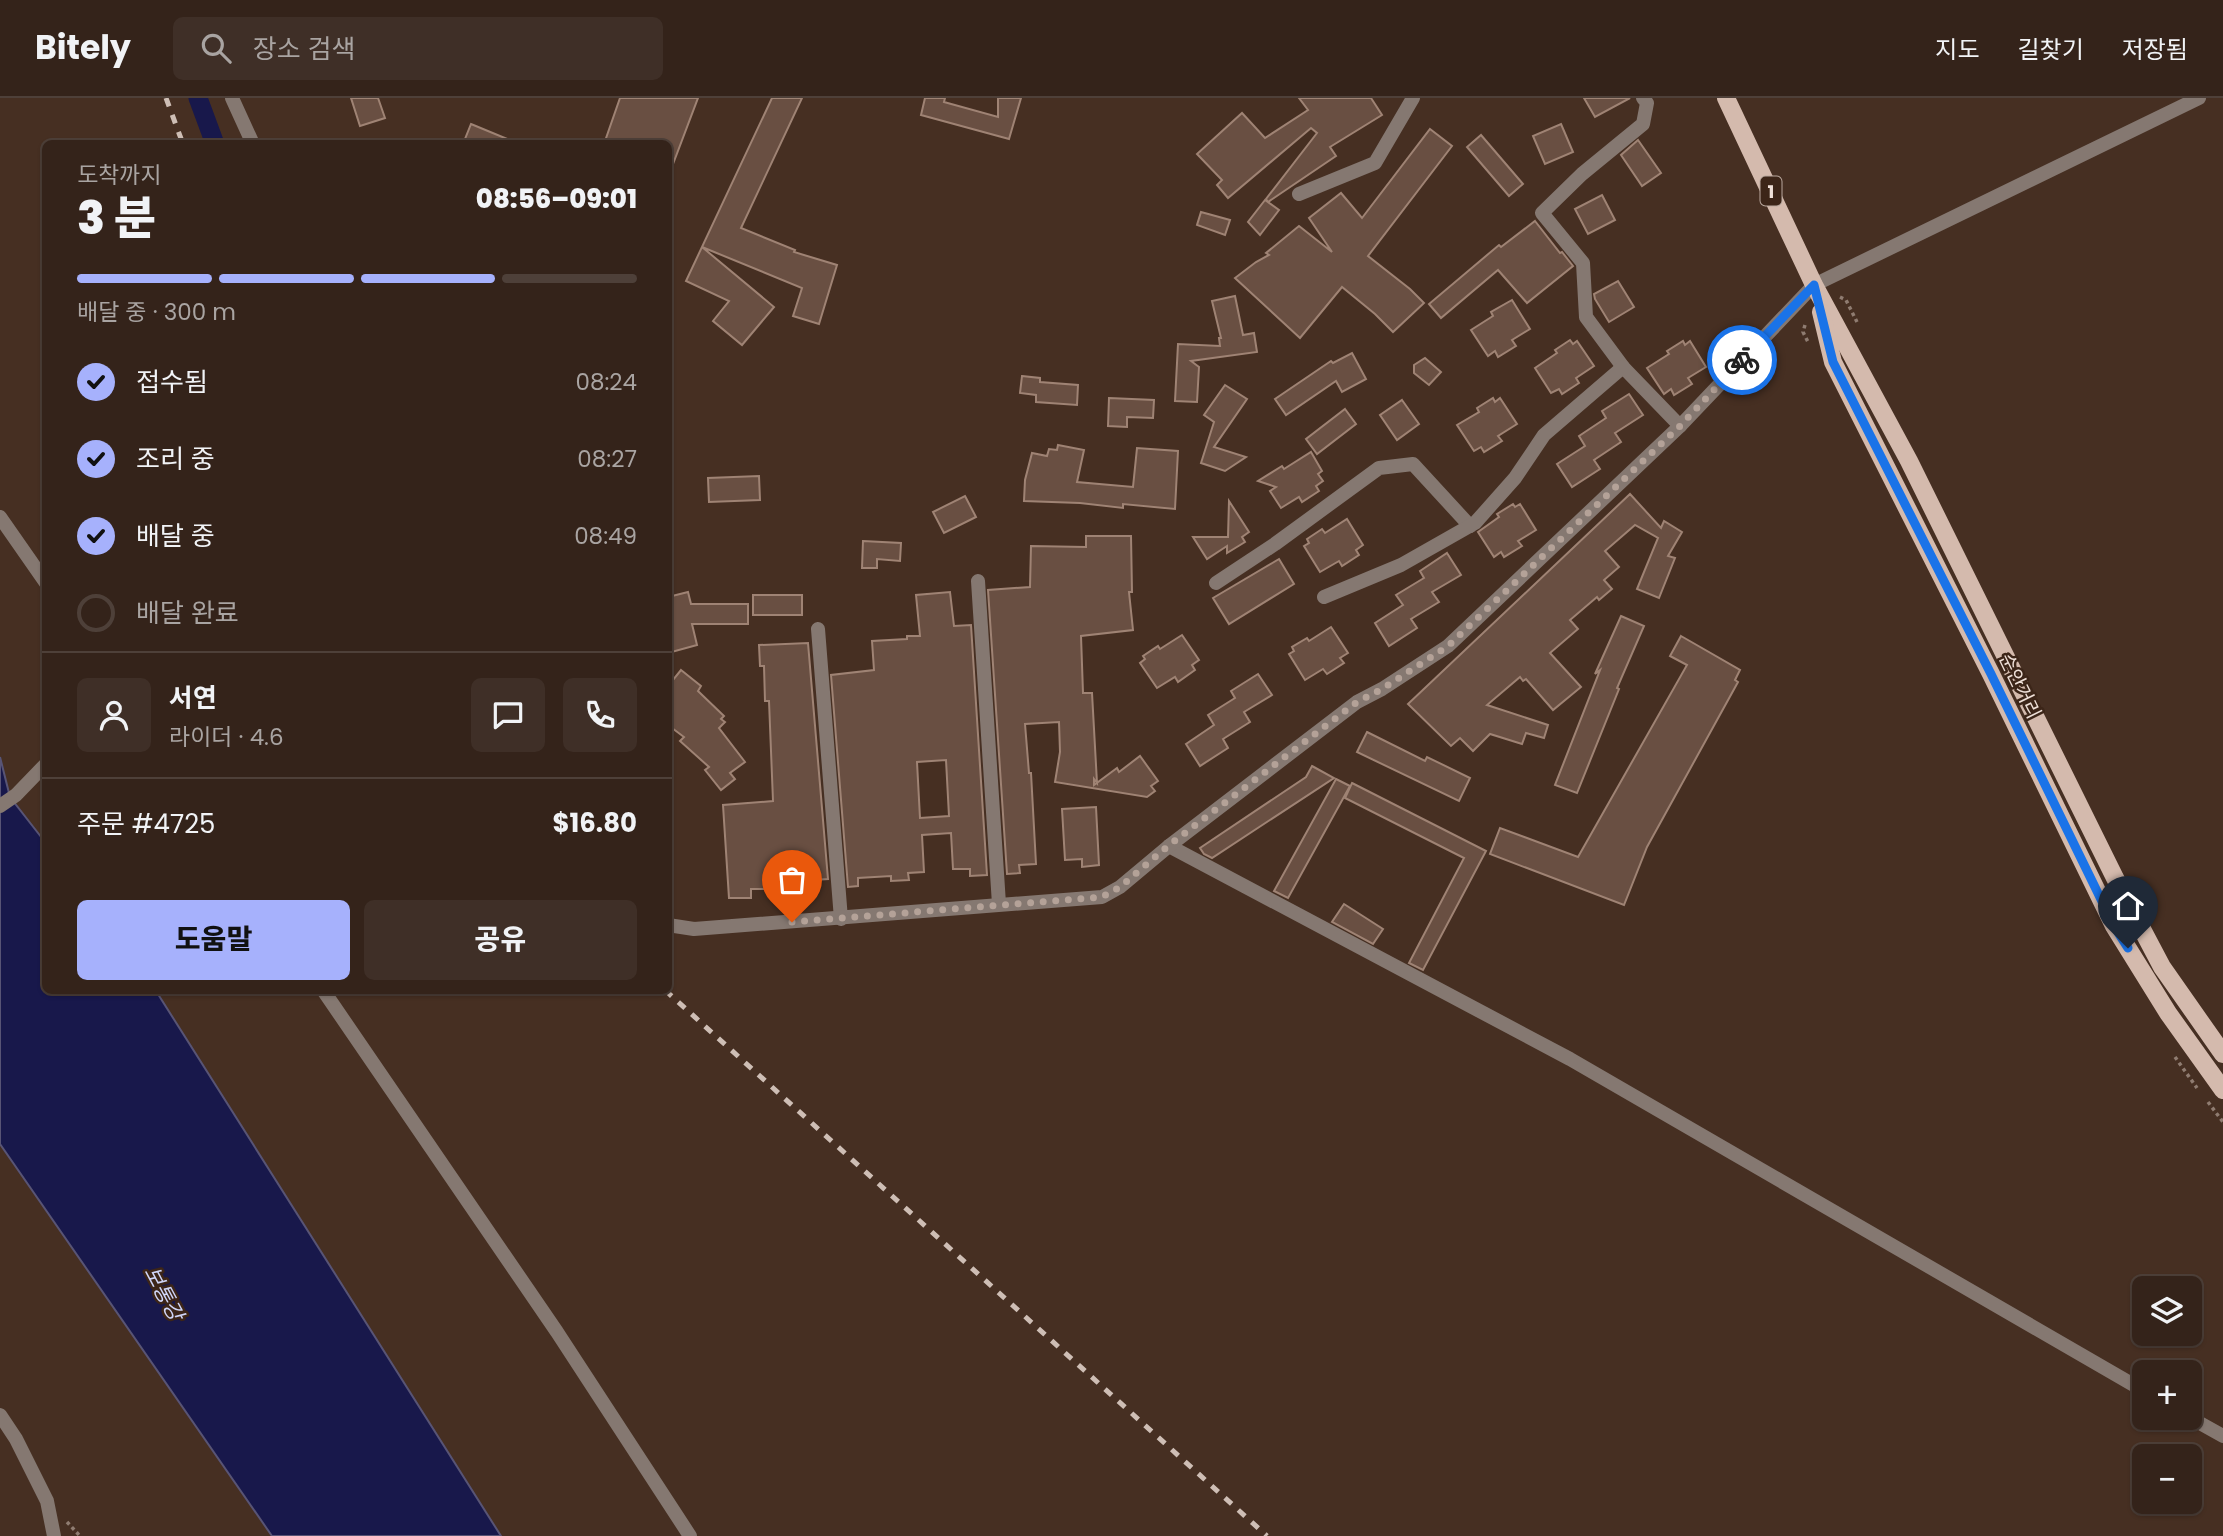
<!DOCTYPE html>
<html lang="ko">
<meta charset="utf-8">
<style>
body{margin:0;font-family:Poppins,"Noto Sans KR",sans-serif;background:#3f2f27;color:#f1f3f6;height:100vh;display:flex;flex-direction:column;font-size:26px;white-space:nowrap}
*{box-sizing:border-box;margin:0}
p{font-size:23px;color:#a9a4a2}
.icon{flex:none;width:38px;height:38px;fill:none;stroke:currentColor;stroke-width:2;stroke-linecap:round;stroke-linejoin:round}
.map{position:relative;flex:1;overflow:hidden}
.drawer{position:absolute;left:42px;top:42px;width:630px;height:854px;display:flex;flex-direction:column;background:#34231a;border-radius:10px;box-shadow:0 2px 5px #0004,0 0 0 2px #4e4039}
.drawer>*{flex:none}
.tools{position:absolute;left:2132px;top:1178px;display:grid;gap:14px}
.tools a{display:grid;place-items:center;width:70px;height:70px;border-radius:10px;background:#34231a;box-shadow:0 2px 5px #0004,0 0 0 2px #4e4039;font-size:35px}
.pin{position:absolute;display:grid;place-items:center;width:60px;height:60px;color:#fff;margin:-72px -30px;border-radius:50% 50% 50% 0;rotate:-45deg;box-shadow:0 0 7px #0007}
.pin .icon{rotate:45deg}
.courier{position:absolute;display:grid;place-items:center;width:70px;height:70px;margin:-35px;border:5px solid #1a73e8;border-radius:50%;background:#fff;color:#222;box-shadow:0 2px 9px #0007}
.summary em{font-style:normal;font-weight:800}
.summary div{display:flex;flex-direction:column-reverse}
.summary{display:flex;align-items:center;justify-content:space-between;height:119px;padding:0 35px}
h1{font-size:46px;font-weight:800;line-height:52px}
.bar{display:grid;grid-template-columns:repeat(4,1fr);gap:10px 7px;align-content:center;height:84px;padding:0 35px}
.bar i{height:9px;border-radius:5px;background:#4e4039}
.bar .selected{background:#a6b1fc}
.bar p{grid-column:span 4}
.line{display:flex;align-items:center;gap:18px;padding:0 35px;border-top:2px solid #4e4039}
.line div{flex:1}
.round{display:grid;place-items:center;flex:none;width:74px;height:74px;border-radius:10px;background:#3f2f27}
ol{padding:0 35px;list-style:none}
li{display:flex;align-items:center;gap:21px;height:77px}
li p{margin-inline-start:auto}
li .icon{padding:7px;border-radius:50%;background:#a6b1fc;color:#111;stroke-width:4}
li:last-child{color:#a9a4a2}
li i{width:38px;height:38px;border:4px solid #4e4039;border-radius:50%}
.cta{display:flex;gap:14px;margin-top:auto;padding:14px 35px}
.cta a{flex:1;height:80px;border-radius:10px;background:#a6b1fc;color:#111;font-size:28px;font-weight:800;line-height:80px;text-align:center}
.cta a+a{background:#3f2f27;color:#f1f3f6}
header{display:flex;align-items:center;gap:42px;box-sizing:border-box;height:98px;padding:0 35px;background:#34231a;border-bottom:2px solid #4e4039}
header strong{font-size:33px}
nav{display:flex;gap:38px;margin-inline-start:auto;font-size:24px}
.search{width:490px;height:63px;background:#3f2f27;display:flex;align-items:center;gap:18px;box-sizing:border-box;padding:0 24px;border-radius:10px;color:#a9a4a2;font-size:26px}
.map>svg:first-child{display:block}
</style>
<header>
<strong>Bitely</strong>
<div class="search"><svg class="icon" aria-label="search" viewBox="0 0 24 24"><circle cx="10" cy="10" r="6"/><path d="M15 15l6 6"/></svg>장소 검색</div>
<nav><a>지도</a><a>길찾기</a><a>저장됨</a></nav>
</header>
<div class="map">
<svg width="2223" height="1438" viewBox="0 0 2223 1438">
<rect width="100%" height="100%" fill="#462f22"/>
<path fill="#18184b" stroke="#585475" stroke-width="2" d="M0,659l10,40 35,45 1,148 110,1 345,545h-229l-272,-392z"/>
<g fill="none" stroke-linecap="round" stroke-linejoin="round">
<path stroke="#18184b" stroke-width="19" d="M198,0l17,46"/>
</g>
<g fill="#694f42" stroke="#9f8374" stroke-width="2" fill-rule="evenodd">
<path d="M351,0h27l7,20 -25,8z"/>
<path d="M620,0h78l-28,74 -2,-28h-64z"/>
<path d="M772,0h30l-61,130 54,22 -1,2 43,13 -18,59 -26,-8 9,-28 -100,-41 72,60 -32,38 -29,-24 16,-20 -43,-20z"/>
<path d="M925,0h20l-1,4 54,15v-19h23l-12,41 -88,-24z"/>
<path d="M1299,0h72l11,17 -52,32 6,9 -68,46 -2,-3 51,-66 -6,-5 -83,70 -11,-13 5,-5 -25,-26 45,-41 23,25 43,-28z"/>
<path d="M1584,0h46l-35,19z"/>
<path d="M471,26l46,19 -1,1h-53z"/>
<path d="M1561,26l12,28 -28,12 -12,-28z"/>
<path d="M1430,31l22,17 -84,110 42,33 14,14 -31,29 -18,-18 -33,-27 -42,51 -65,-60 21,-16 13,-7 -3,-2 33,-27 33,26 -23,-34 32,-25 21,25z"/>
<path d="M1481,37l42,49 -14,12 -42,-49z"/>
<path d="M1638,42l23,33 -19,13 -21,-31z"/>
<path d="M1602,97l13,25 -27,14 -13,-25z"/>
<path d="M1265,102l14,10 -19,25 -12,-13z"/>
<path d="M1201,114l29,8 -5,15 -28,-10z"/>
<path d="M1535,123l25,32 2,-1 11,14 -46,37 -29,-33 -57,48 -12,-14 70,-59 2,2z"/>
<path d="M1618,183l16,26 -25,15 -14,-23 -1,-5z"/>
<path d="M1235,198l8,39 11,-2 3,19 -66,9 8,6 -2,35 -22,-1 3,-57 42,2 -1,-8h2l-9,-37z"/>
<path d="M1512,202l18,29 -18,11 4,6 -18,11 -3,-6 -7,5 -17,-26 22,-14 -2,-4z"/>
<path d="M1570,242l3,4 4,-3 17,25 -18,12 3,5 -17,11 -3,-5 -8,4 -16,-25 22,-15 -2,-3z"/>
<path d="M1683,243l2,4 5,-4 16,26 -18,11 4,6 -18,11 -3,-6 -7,5 -17,-26 22,-14 -2,-3z"/>
<path d="M1352,255l14,26 -24,13 -6,-11 -50,34 -11,-16 56,-38 2,2z"/>
<path d="M1425,260l16,14 -12,13 -15,-12v-8z"/>
<path d="M1022,278l18,2v4l38,3 -1,20 -41,-3v-7l-16,-2z"/>
<path d="M1225,287l22,14 -33,48 32,10 -21,14 -24,-8 13,-41 -10,-7z"/>
<path d="M1629,296l14,21 -28,18 6,9 -27,18 6,9 -28,18 -15,-23 28,-18 -6,-10 27,-18 -4,-7z"/>
<path d="M1109,300l45,2 -1,18 -26,-1v10l-19,-1z"/>
<path d="M1493,300l2,4 5,-4 17,26 -19,12 4,5 -18,11 -3,-5 -7,4 -17,-26 22,-13 -2,-4z"/>
<path d="M1402,302l17,24 -22,16 -17,-25z"/>
<path d="M1345,311l11,15 -39,30 -11,-15z"/>
<path d="M1058,347l26,5 -7,32 56,5 4,-39 41,3 -3,58 -52,-5v4l-43,-5 -56,-2 1,-21 7,-27 15,3 2,-7 8,1z"/>
<path d="M1311,354l11,19 -4,3 5,7 -7,5 3,5 -17,11 -3,-5 -18,11 -11,-17 6,-4 -18,-6 24,-15 2,3z"/>
<path d="M759,378l1,24 -51,2 -1,-24z"/>
<path d="M1630,396l31,34 3,-7 18,11 -14,24 7,2 -16,40 -22,-9 21,-51 -23,-13 -30,26 14,16 -15,13 8,9 -13,11 -2,-3 -27,23 8,9 -28,24 31,34 -28,23 -27,-31 -3,2 -3,-4 -33,28 61,20 -4,13 -18,-5 -4,11 -32,-10 -17,17 -13,-13 -9,8 -43,-42z"/>
<path d="M965,398l11,21 -32,16 -11,-21z"/>
<path d="M1229,403l20,31 -7,5 3,5 -18,11v-7l-20,13 -14,-22h35z"/>
<path d="M1513,406l2,3 5,-3 16,26 -18,11 4,5 -18,11 -3,-5 -7,5 -16,-25 21,-15 -2,-3z"/>
<path d="M1347,421l16,26 -7,5 3,5 -17,11 -3,-5 -19,11 -16,-26 5,-3 -2,-4 15,-10 3,4z"/>
<path d="M1086,438h45l1,56h-3l4,38 -52,6 2,57h9l5,90 -3,-4v6l23,-17 2,4 21,-16 18,25 -7,5 4,5 -8,6 -92,-15 5,-30 -1,-30 -34,2 4,49h2l5,91 -17,1 1,8 -13,1 -19,-284 42,-3 1,-41 55,1z"/>
<path d="M863,443l38,2 -1,18 -23,-2v9h-15z"/>
<path d="M1447,455l14,22 -29,17 7,10 -28,17 6,9 -28,18 -14,-23 28,-18 -7,-10 28,-17 -4,-7z"/>
<path d="M1279,461l15,25 -65,40 -16,-26z"/>
<path d="M688,494l3,12h57v20h-56l5,21 -29,8v-56z"/>
<path d="M950,494l4,34 17,-1 16,250 -17,1v-7h-17l-2,-36 -29,2 2,37 -16,1 1,7 -18,1v-5l-33,2v8l-10,1 -17,-212 43,-5 -2,-29 35,-2v-3h13l-4,-41zM946,662l3,56 -29,2 -3,-56z"/>
<rect x="753" y="497" width="49" height="20"/>
<path d="M1621,518l23,10 -27,62 2,1 -42,104 -22,-8 45,-115 -5,4z"/>
<path d="M1331,529l17,26 -8,5 4,5 -17,11 -4,-5 -18,11 -16,-26 5,-3 -2,-4 15,-9 2,3z"/>
<path d="M1182,537l17,25 -7,5 3,5 -17,12 -3,-5 -18,11 -17,-25 5,-4 -2,-3 15,-10 2,3z"/>
<path d="M1681,538l59,34 -5,10 3,2 -91,165 -23,58 -134,-51 10,-26 78,29 109,-192 -17,-9z"/>
<path d="M808,545l20,236 -31,2v8h-46v9h-22l-6,-93 50,-4 -4,-100h-4l-1,-35h-4l-1,-21z"/>
<path d="M681,572l20,16 -3,5 26,25 -3,3 4,3 -6,6 26,34 -15,11 5,6 -14,11 -16,-20 4,-3 -29,-26 4,-4 -16,-12v-39z"/>
<path d="M1258,576l14,21 -28,17 6,10 -27,17 5,9 -28,18 -14,-22 28,-19 -6,-10 27,-17 -4,-7z"/>
<path d="M1367,634l58,29 2,-4 43,21 -11,23 -102,-49z"/>
<path d="M1312,668l22,12 -122,80 -8,-4 -4,-6 106,-71z"/>
<path d="M1336,681l14,7 -62,112 -14,-7z"/>
<path d="M1352,685l134,68 -63,119 -14,-7 55,-105 -119,-60z"/>
<path d="M1096,709l3,58 -17,2v-8l-17,1 -3,-51z"/>
<path d="M1344,806l39,25 -10,15 -41,-22z"/>
</g>
<g fill="none" stroke-linecap="round" stroke-linejoin="round">
<g stroke="#8f7c71" stroke-width="3.5" stroke-dasharray="3.5 3.5" stroke-linecap="butt">
<path d="M1840,199l6,3 11,22"/>
<path d="M1805,227l-2,7 6,12"/>
<path d="M2175,959l22,31"/>
<path d="M2208,1004l15,20"/>
<path d="M67,1424l13,14"/>
</g>
<g stroke="#857871" stroke-width="14">
<path d="M1299,96l76,-31 38,-65"/>
<path d="M1814,187l385,-187"/>
<path d="M1623,269l-37,-50 -3,-54 -41,-50 40,-39 61,-50 4,-21 -4,-5"/>
<path d="M0,419l46,66"/>
<path d="M978,483l21,323"/>
<path d="M1216,485l59,-39 104,-76 34,-4 57,62"/>
<path d="M1324,499l77,-32 74,-42 40,-45 29,-43 79,-68 57,59"/>
<path d="M818,531l23,290"/>
<path d="M1169,748l401,213 574,332"/>
<path d="M323,892l234,342 133,204"/>
<path d="M0,1317l16,24 31,62 7,35"/>
<path d="M2189,1319l34,19"/>
</g>
<g stroke="#857871" stroke-width="14">
<path d="M232,0l21,46"/>
<path d="M0,708l16,-11 30,-31"/>
<path d="M668,827l26,4 408,-32 18,-10 49,-41 188,-144 25,-13 66,-43 232,-220 134,-141"/>
</g>
<g stroke="#d4baad" stroke-width="18">
<path d="M1726,0l88,187 95,176 206,417 47,89 61,87"/>
<path d="M1821,214l12,50 158,312 123,252 54,87 55,77"/>
</g>
<g stroke="#cebeb5" stroke-width="5" stroke-dasharray="9 9" stroke-linecap="butt">
<path d="M166,0l17,46"/>
<path d="M665,892l602,546"/>
</g>
</g>
<g fill="none" stroke-linecap="round" stroke-linejoin="round">
<path stroke="#b4a298" stroke-width="7" stroke-dasharray="0 12.6" d="M792,824l310,-25 18,-10 48,-41 189,-144 25,-13 66,-43 232,-220 62,-66"/>
<path stroke="#1a73e8" stroke-width="9" d="M1742,262l72,-75 19,77 158,312 123,252 14,22"/>
</g>
<g text-anchor="middle" dominant-baseline="central" stroke-width="5" stroke-linejoin="round" paint-order="stroke">
<rect fill="#3c2518" stroke="#b9a89e" stroke-width="2" x="1760.5" y="78.5" width="21" height="29" rx="5"/>
<g font-size="18" font-weight="bold" fill="#efe0d8">
<text x="1771" y="93">1</text>
</g>
<g font-size="19" fill="#efe0d8" stroke="#3c2518">
<text transform="translate(2020 588) rotate(64)">순안거리</text>
</g>
<g font-size="21" font-style="italic" fill="#d0d6f9" stroke="#3c2518">
<text transform="translate(164 1195) rotate(62)">보통강</text>
</g>
</g>
</svg>
<div class="tools">
<a><svg class="icon" aria-label="layers" viewBox="0 0 24 24"><path d="M12 4l9 5-9 5-9-5zM3 14l9 5 9-5"/></svg></a>
<a>+</a>
<a>−</a>
</div>
<div class="pin" style="left:792px;top:824px;background:#ea580c"><svg class="icon" aria-label="bag" viewBox="0 0 24 24"><path d="M5 8h14l-1 12H6zM9 8a3 3 0 0 1 6 0"/></svg></div>
<div class="pin" style="left:2128px;top:850px;background:#1f2937"><svg class="icon" aria-label="home" viewBox="0 0 24 24"><path d="M3 11l9-7 9 7M6 9v11h12V9"/></svg></div>
<div class="courier" style="left:1742px;top:262px"><svg class="icon" aria-label="bike" viewBox="0 0 24 24"><circle cx="6" cy="16" r="4"/><circle cx="18" cy="16" r="4"/><path d="M6 16l4-8h5l3 8M10 8l3 8H6M13 5h3"/></svg></div>
<section class="drawer">
<div class="summary"><div><h1>3 분</h1><p>도착까지</p></div><em>08:56–09:01</em></div>
<div class="bar"><i class="selected"></i><i class="selected"></i><i class="selected"></i><i></i><p>배달 중 · 300 m</p></div>
<ol>
<li><svg class="icon" aria-label="check" viewBox="0 0 24 24"><path d="M5 12l5 5 9-10"/></svg>접수됨<p>08:24</p></li>
<li><svg class="icon" aria-label="check" viewBox="0 0 24 24"><path d="M5 12l5 5 9-10"/></svg>조리 중<p>08:27</p></li>
<li><svg class="icon" aria-label="check" viewBox="0 0 24 24"><path d="M5 12l5 5 9-10"/></svg>배달 중<p>08:49</p></li>
<li><i></i>배달 완료</li>
</ol>
<div class="line" style="height:126px"><a class="round"><svg class="icon" aria-label="person" viewBox="0 0 24 24"><circle cx="12" cy="8" r="4"/><path d="M4 21q1-7 8-7t8 7"/></svg></a><div><b>서연</b><p>라이더 · 4.6</p></div><a class="round"><svg class="icon" aria-label="chat" viewBox="0 0 24 24"><path d="M4 5h16v11H9l-5 4z"/></svg></a><a class="round"><svg class="icon" aria-label="phone" viewBox="0 0 24 24"><path d="M5 4h4l2 5-3 2q2 4 5 5l2-3 5 2v4C11 20 4 13 5 4z"/></svg></a></div>
<div class="line" style="height:91px"><div>주문 #4725</div><b>$16.80</b></div>
<div class="cta"><a>도움말</a><a>공유</a></div>
</section>
</div>
